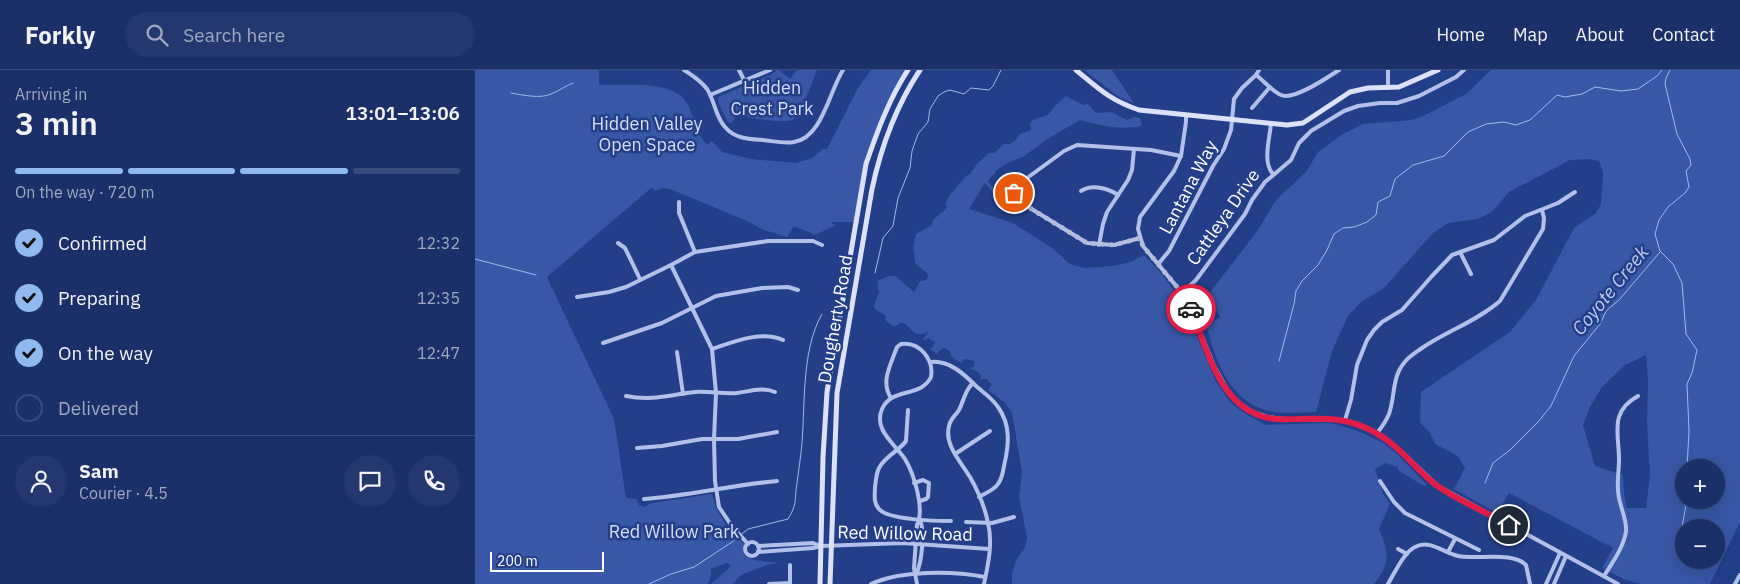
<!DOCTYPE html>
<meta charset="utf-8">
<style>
body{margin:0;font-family:"IBM Plex Sans",sans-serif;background:#24376e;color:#f1f3f6;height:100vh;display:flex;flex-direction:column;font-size:19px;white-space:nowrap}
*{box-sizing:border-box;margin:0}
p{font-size:16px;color:#a0a9c0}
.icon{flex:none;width:28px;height:28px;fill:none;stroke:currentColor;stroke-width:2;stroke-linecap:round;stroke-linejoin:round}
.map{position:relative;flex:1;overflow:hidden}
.side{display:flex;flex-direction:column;background:#1b2f68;width:475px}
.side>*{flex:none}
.tools{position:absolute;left:1200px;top:389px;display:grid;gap:10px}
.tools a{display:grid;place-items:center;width:50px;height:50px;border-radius:50%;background:#1b2f68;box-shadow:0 5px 20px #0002,0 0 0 1px #394a7c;font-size:25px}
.scale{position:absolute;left:15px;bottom:12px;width:114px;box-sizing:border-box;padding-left:5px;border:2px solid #fff;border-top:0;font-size:14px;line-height:18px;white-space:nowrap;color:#fff;-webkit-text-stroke:4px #243f8a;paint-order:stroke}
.pin{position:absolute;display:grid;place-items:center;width:42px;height:42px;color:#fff;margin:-21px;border:2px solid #fff;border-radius:50%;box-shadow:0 1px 5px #0007}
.courier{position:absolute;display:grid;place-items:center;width:50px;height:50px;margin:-25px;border:4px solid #e11d48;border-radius:50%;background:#fff;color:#222;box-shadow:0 1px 6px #0007}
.overview em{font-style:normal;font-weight:600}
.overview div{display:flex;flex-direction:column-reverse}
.overview{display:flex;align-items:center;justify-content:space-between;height:85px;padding:0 15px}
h1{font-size:32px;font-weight:600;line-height:38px}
.bar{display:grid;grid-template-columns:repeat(4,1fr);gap:8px 5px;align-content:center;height:60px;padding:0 15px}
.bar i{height:6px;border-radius:4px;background:#394a7c}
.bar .on{background:#90b9f0}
.bar p{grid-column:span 4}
.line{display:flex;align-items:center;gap:12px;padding:0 15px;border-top:1px solid #394a7c}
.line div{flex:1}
.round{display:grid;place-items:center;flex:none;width:52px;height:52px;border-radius:26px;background:#24376e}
ol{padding:0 15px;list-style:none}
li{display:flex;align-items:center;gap:15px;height:55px}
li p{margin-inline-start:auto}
li .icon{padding:5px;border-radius:50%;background:#90b9f0;color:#111;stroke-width:4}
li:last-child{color:#a0a9c0}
li i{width:28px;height:28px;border:2px solid #394a7c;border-radius:50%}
header{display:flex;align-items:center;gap:30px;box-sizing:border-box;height:70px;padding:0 25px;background:#1b2f68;border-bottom:1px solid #394a7c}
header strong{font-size:24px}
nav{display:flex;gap:28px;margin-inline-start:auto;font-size:18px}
.search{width:350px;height:45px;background:#24376e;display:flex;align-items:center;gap:12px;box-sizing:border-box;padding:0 18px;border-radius:28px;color:#a0a9c0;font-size:19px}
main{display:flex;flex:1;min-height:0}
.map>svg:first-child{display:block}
</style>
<header>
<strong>Forkly</strong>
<div class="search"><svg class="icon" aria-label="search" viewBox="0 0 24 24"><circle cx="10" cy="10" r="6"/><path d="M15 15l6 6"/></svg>Search here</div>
<nav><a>Home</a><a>Map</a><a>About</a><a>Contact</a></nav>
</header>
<main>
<section class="side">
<div class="overview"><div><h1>3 min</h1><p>Arriving in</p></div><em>13:01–13:06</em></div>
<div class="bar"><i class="on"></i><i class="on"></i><i class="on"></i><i></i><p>On the way · 720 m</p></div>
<ol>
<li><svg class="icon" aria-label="check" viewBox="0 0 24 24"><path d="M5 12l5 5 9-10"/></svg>Confirmed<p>12:32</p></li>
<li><svg class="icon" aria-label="check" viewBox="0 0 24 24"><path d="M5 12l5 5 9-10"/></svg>Preparing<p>12:35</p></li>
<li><svg class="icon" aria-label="check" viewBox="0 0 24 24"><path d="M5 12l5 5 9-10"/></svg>On the way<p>12:47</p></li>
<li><i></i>Delivered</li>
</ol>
<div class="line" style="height:90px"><a class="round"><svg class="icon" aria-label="person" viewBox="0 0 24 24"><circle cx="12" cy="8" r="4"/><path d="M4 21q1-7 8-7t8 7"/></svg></a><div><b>Sam</b><p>Courier · 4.5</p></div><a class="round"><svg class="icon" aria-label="chat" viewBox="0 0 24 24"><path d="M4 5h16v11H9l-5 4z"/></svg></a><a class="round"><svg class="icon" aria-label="phone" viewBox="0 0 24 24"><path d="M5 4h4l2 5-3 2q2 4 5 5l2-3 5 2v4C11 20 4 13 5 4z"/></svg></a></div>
</section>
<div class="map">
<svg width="1265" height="514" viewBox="0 0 1265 514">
<rect width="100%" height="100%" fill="#243f8a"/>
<g fill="#3857a6" fill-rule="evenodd">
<path d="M0,0h124v15c25,1 73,-6 88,18 5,8 6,18 10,26 2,6 6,11 10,16l5,-4 10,11 29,7 45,4 16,-5 11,-9h4l31,-61 13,-18h37l-18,31 -24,64 -10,57h-24v2l4,1 -21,10 -21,-9 -7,11 -23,-7 -17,-9 -77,-32 -7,-1 -7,3 -5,-3 -104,89 67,142 12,79 10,1 3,6 5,2 8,-4 60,-9 4,13 8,15 20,22 -1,7 2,5 9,4 25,3 -12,2 -26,10 -8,9h-22l18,-16 2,-3 -4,-2 -16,6v7l-3,8h-233z"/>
<path d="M302,0h2l11,9 7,-9h20l-16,41c-3,3 -6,7 -9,9 -7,3 -33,-1 -41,-2 -6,-1 -9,-4 -15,-2l-5,8 -3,-2 -10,-20v-5l54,-23z"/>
<path d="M609,0h28l22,33 -15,-6z"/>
<path d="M1016,0h249v452l-30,62h-69l-15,-4 -24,-12 11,-20 -104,-55 -12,20 -43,-24 11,-21 -7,-12 -23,-12 -5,-11 -10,-11 1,-30 89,-60 26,-32 38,-72 22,-15 5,-9 2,-32 -4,-11 -11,-2 -18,1 -61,32 -17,20 -15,7 -29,4 -15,10 -49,55 -23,14 -13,14 -16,35 -16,61c-17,0 -35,3 -51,-2 -37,-11 -50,-52 -59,-85l14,-8 -12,-22 50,-65 18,-30 30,-28 12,-20 25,-18 20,-10 49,-4 11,-4 43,-22zM1171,285l2,26 -1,41 3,54 -4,32h-19l-3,-14 -1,-19 -28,-9 -12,-41 7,-18 12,-20 23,-22zM1209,398h32v32h-32zM1209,458h32v32h-32z"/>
<path d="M591,26l17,9 5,-1 8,9 15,-1 16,8 7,-3 6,1 2,8c-24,4 -39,0 -62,-6l-31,18 -26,19 -14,5 -12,8 -9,11 12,16 -5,-2 -10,-12 -16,26 44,14 39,25 18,16 14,4 29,-2 18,-4 13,-7 19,20 19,27 34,80 13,19 4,4 16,11 17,9 62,-2 11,2 24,8 20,10 13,10 31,32 -3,1 -25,-15 -2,-4 -11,-4 -11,6 8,25 7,10 -11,25c10,24 12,34 -5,55h-362v-10l4,-14 9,-12 2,-10 -8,-42 3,-24 -10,-59 -7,-10 -17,-13 4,-6 -4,-3 -1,-2h-7l1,-3 -3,-4 -9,-4 5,-1 1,-6 -11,-2 -3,4 -10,-7 -1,-5 -6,-3 -4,2 -3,4 -8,-6h3l3,-6 -7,-4 -3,2h-2l5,-8c-15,7 -15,-4 -26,-10l-8,5 -9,-7 1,-4 -11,-7 -1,-3 5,-14 -2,-11 12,-5h6l19,16 6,-11 7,-1 1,-6 -13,-11 -2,-17 3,-12 16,-9 1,-5 14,-12 -2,-3 4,-9 17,-20 4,-2 7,-10 12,-11h5l10,-9h6l4,-3h1l5,-7 11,-4 -1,-6 2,-4 16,-5 6,-8z"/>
</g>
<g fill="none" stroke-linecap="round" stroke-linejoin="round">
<g stroke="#a5b9eb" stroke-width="1">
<path d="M1195,0l-4,8 -1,6 12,50 13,25 1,6 -5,6 3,16 -4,6 -17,14 -9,13 -4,14 5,17 13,13 9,19 4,51 11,16 -5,23 -5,11 2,47 -2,37"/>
<path d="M36,23c12,2 29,6 40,1 8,-3 14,-8 22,-11"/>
<path d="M0,189l61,16"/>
<path d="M400,203l8,-35 10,-12 5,-28 12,-30 2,-17 6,-17 10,-12 2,-13 8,-13 6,-4 6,-2 14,4 7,-6 18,2 4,-4 8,-16"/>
<path d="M804,291l15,-57 2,-13 6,-10 16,-16 9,-15 7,-16 9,-6 11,-1 13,-5 9,-7 2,-13 12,-6 5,-17 18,-14 31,-9 24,-24 18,-8 18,-2 12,3 14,-5 27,-25 8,2 17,-3 13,-7 26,4 17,-2 19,-13 5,-6"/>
<path d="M1010,413l8,-20 17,-13 28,-28 13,-16 23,-50 26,-32 6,-13 13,-11 41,-48"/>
<path d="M1202,483l10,-53"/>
<path d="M174,514l22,-10 23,-7 38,-25 16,-13 40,-10c10,-16 6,-19 9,-36 1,-10 3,-20 4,-30 5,-43 -1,-101 21,-139"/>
</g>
<g stroke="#b1c1ea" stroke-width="4">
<path d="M209,0c8,5 17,11 23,19 8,12 8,27 18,38 10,12 24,12 38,13 10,1 21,4 31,2 28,-4 35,-50 49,-72"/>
<path d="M264,0l5,10"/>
<path d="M913,0v18"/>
<path d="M781,5c8,6 16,16 25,20 13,6 47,-18 58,-25"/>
<path d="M235,25l60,-25"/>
<path d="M777,38l18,-21"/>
<path d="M711,45v7l-5,34 -7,15 -34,46 -2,12 5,17 39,47 7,12 25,61 15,27 9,9 14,10 16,5 16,2 61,1 32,13 17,12 44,41 180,98"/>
<path d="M796,53c-1,15 -9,39 2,51"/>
<path d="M606,121c11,-7 27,-3 37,4"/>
<path d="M204,132v11l16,39"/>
<path d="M665,168l-26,7 -27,-2 -75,-46 11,-16 41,-30 13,-6 74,5 30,6"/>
<path d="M143,173l7,5 15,31"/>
<path d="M624,175l4,-21 4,-12 21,-32 4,-10 2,-21"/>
<path d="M985,182l11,22"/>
<path d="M684,193l10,-12 44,-85 11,-17 7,-19 3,-31 8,-11 14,-13 3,-5"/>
<path d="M196,195l41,84 4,44 -2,46 1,42 4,26 12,18 17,19"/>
<path d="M707,223l14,-13 49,-66 7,-14 13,-18 26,-22 8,-17 12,-12 33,-20 14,-5 22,-3h17l22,-7 37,-19 8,-7"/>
<path d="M102,227l32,-5 17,-5 45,-22 24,-13 73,-11h45l9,4"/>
<path d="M128,273l59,-20 54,-27 46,-8 26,-1 10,3"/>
<path d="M237,279c21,-7 50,-19 71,-9"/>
<path d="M202,282l6,42"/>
<path d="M456,292c18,-2 33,12 45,24 8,7 16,12 22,21 13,18 11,38 6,59 -1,6 -2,13 -6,18 -4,6 -12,9 -19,13"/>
<path d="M498,313c-8,7 -9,17 -14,27 -3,5 -9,9 -10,16 -5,19 12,36 21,51 8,14 15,31 18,46 5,20 0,42 -4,61"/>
<path d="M151,326c26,5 43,-1 69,-4 14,-1 28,2 42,1 14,-2 26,-6 38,-1"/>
<path d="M416,328c-11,-16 0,-34 6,-51l4,-3c19,-3 33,16 30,33 -10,21 -39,10 -49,32 -9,21 13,35 23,50 9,15 20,50 12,66l-3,43 3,16"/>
<path d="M433,340l-2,31c-7,10 -21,15 -27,27 -3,6 -3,13 -4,19 0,7 -2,16 4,22 9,11 57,12 72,12"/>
<path d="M870,350l6,-20 6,-35 10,-25 7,-10 8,-8 20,-12 30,-34 20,-21 42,-15 31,-24 33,-13 17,-11"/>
<path d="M902,363c5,-6 9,-12 12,-19 6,-17 3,-37 15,-51 4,-6 11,-10 18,-15 25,-17 55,-27 78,-47l43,-72 1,-11 -2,-8"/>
<path d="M162,378l25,-2 40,-7h36l39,-7"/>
<path d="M480,384l35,-23"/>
<path d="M905,411l14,21 11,11 74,37"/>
<path d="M439,413l9,-3 6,3 -1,14 -2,2 -6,2"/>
<path d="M169,429c44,-3 88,-14 133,-18"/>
<path d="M491,452l26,1 22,-6"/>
<circle cx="277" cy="479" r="7"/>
<path d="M283,476l55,-3 8,3"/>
<path d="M923,479l9,5"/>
<path d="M283,482l55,-4 8,-2 82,-3 86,6"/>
<path d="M973,482l7,-13"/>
<path d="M441,504c6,-11 9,-43 4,-54"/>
<path d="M1129,506c8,-13 20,-29 22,-45 1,-11 -5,-22 -7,-33 -3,-13 0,-25 0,-38 0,-27 -10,-48 19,-64"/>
<path d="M294,514l21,-1"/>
<path d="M315,514v-19"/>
<path d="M396,514c30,-14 82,-13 114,-7"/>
<path d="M913,514c6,-10 16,-32 27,-37 15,-8 29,6 43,9 19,4 55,-5 68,9l4,19"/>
<path d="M1071,514l14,-31"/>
<path d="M1079,514l12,-28"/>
<path d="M1260,514l5,-9"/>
</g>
<g stroke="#dce3f8" stroke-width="5">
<path d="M601,0c23,19 34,30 63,40l148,15 16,-2 47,-31 18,-4 31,-1 39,-17"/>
<path d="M345,514l3,-127 4,-65 39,-228c11,-32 23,-65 42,-94"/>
<path d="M355,514l7,-191 35,-204c9,-42 24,-83 48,-119"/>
</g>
</g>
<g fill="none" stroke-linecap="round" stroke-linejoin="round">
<path stroke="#b2bcd6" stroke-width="5" stroke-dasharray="0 9" d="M539,123l-2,4 75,46 27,2 26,-7 3,8 39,47 9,16"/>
<path stroke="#e11d48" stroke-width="6" d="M716,239c16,40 29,100 78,109 10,2 20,1 30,1 30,-1 51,-1 77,14 24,13 39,36 60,52 21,15 50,27 73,40"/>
</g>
<g text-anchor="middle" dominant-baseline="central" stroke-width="5" stroke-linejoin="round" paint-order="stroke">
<g font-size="18" fill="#d5dff7" stroke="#243f8a">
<text x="297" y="17">Hidden<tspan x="297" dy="21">Crest Park</tspan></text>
<text x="172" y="53">Hidden Valley<tspan x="172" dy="21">Open Space</tspan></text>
<text x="199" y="461">Red Willow Park</text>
</g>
<g font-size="18" fill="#fff" stroke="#243f8a">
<text transform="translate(713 117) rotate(-62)">Lantana Way</text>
<text transform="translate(748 147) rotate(-55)">Cattleya Drive</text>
<text transform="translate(360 249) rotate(-80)">Dougherty Road</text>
<text transform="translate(430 463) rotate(1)">Red Willow Road</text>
</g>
<g font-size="19" font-style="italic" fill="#bdcbf1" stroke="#243f8a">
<text transform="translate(1135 220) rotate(-51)">Coyote Creek</text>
</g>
</g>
</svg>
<div class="tools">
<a>+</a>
<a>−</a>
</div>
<div class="scale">200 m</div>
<div class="pin" style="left:539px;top:123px;background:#ea580c"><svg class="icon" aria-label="bag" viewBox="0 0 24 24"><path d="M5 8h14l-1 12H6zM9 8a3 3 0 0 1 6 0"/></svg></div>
<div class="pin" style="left:1034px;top:455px;background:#1f2937"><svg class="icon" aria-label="home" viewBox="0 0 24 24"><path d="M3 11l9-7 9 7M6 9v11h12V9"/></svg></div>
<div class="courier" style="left:716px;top:239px"><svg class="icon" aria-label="car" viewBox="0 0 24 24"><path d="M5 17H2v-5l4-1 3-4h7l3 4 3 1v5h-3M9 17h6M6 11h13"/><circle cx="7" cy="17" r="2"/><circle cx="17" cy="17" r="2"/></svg></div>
</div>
</main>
